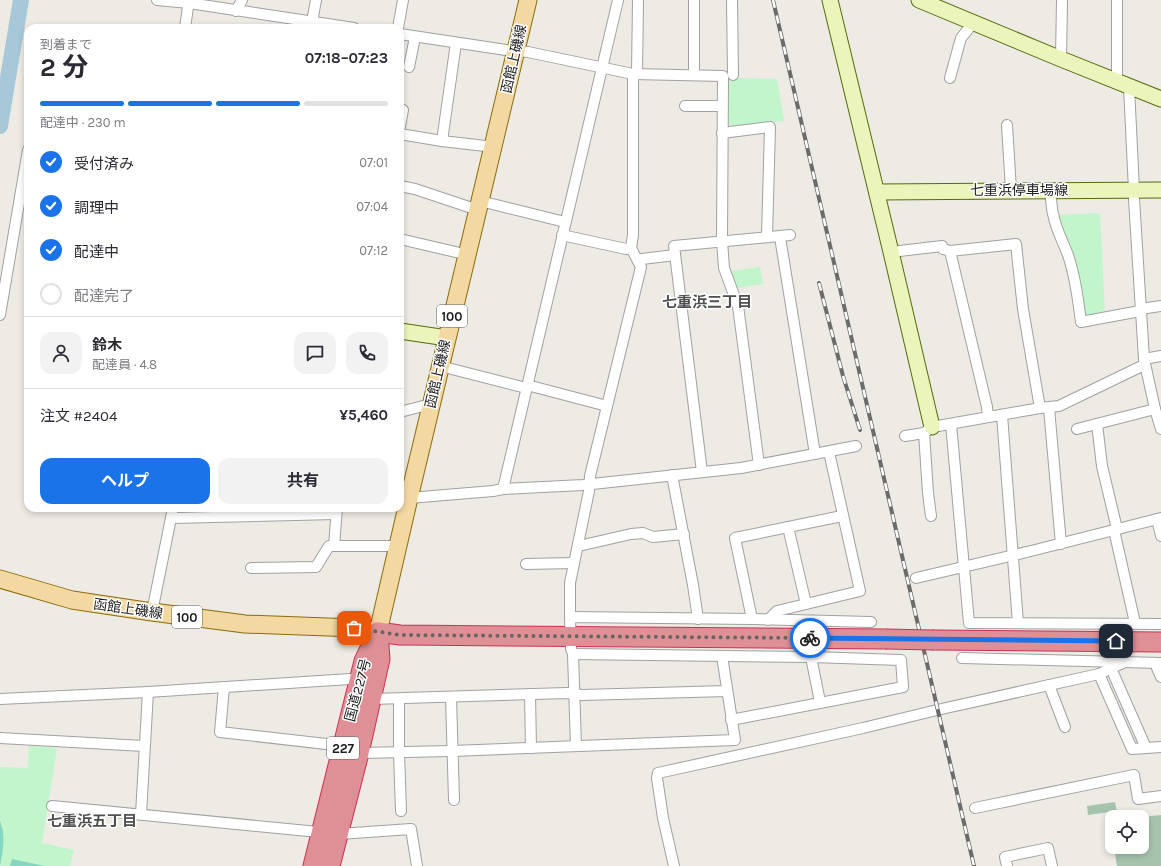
<!DOCTYPE html>
<html lang="ja">
<meta charset="utf-8">
<style>
body{margin:0;font-family:Karla,"Noto Sans JP",sans-serif;background:#f2f2f3;color:#2b2b33;height:100vh;display:flex;flex-direction:column;font-size:15px;white-space:nowrap}
*{box-sizing:border-box;margin:0}
p{font-size:13px;color:#7c7c81}
.icon{flex:none;width:22px;height:22px;fill:none;stroke:currentColor;stroke-width:2;stroke-linecap:round;stroke-linejoin:round}
.map{position:relative;flex:1;overflow:hidden}
.panel{position:absolute;left:24px;top:24px;width:380px;height:488px;display:flex;flex-direction:column;background:#fff;border-radius:12px;box-shadow:0 2px 6px #0003}
.panel>*{flex:none}
.fabs{position:absolute;left:1105px;top:810px;display:grid;gap:8px}
.fabs a{display:grid;place-items:center;width:44px;height:44px;border-radius:8px;background:#fff;box-shadow:0 2px 6px #0003;font-size:20px}
.pin{position:absolute;display:grid;place-items:center;width:34px;height:34px;color:#fff;margin:-17px;border-radius:8px;box-shadow:0 2px 6px #0006}
.courier{position:absolute;display:grid;place-items:center;width:40px;height:40px;margin:-20px;border:3px solid #1a73e8;border-radius:50%;background:#fff;color:#222;box-shadow:0 1px 5px #0007}
.head em{font-style:normal;font-weight:700}
.head div{display:flex;flex-direction:column-reverse}
.head{display:flex;align-items:center;justify-content:space-between;height:68px;padding:0 16px}
h1{font-size:26px;font-weight:700;line-height:30px}
.bar{display:grid;grid-template-columns:repeat(4,1fr);gap:6px 4px;align-content:center;height:48px;padding:0 16px}
.bar i{height:5px;border-radius:3px;background:#e1e1e2}
.bar .selected{background:#1a73e8}
.bar p{grid-column:span 4}
.line{display:flex;align-items:center;gap:10px;padding:0 16px;border-top:1px solid #e1e1e2}
.line div{flex:1}
.round{display:grid;place-items:center;flex:none;width:42px;height:42px;border-radius:12px;background:#f2f2f3}
ol{padding:0 16px;list-style:none}
li{display:flex;align-items:center;gap:12px;height:44px}
li p{margin-inline-start:auto}
li .icon{padding:4px;border-radius:50%;background:#1a73e8;color:#fff;stroke-width:4}
li:last-child{color:#7c7c81}
li i{width:22px;height:22px;border:2px solid #e1e1e2;border-radius:50%}
.cta{display:flex;gap:8px;margin-top:auto;padding:8px 16px}
.cta a{flex:1;height:46px;border-radius:12px;background:#1a73e8;color:#fff;font-size:16px;font-weight:700;line-height:46px;text-align:center}
.cta a+a{background:#f2f2f3;color:#2b2b33}
.map>svg:first-child{display:block}
</style>
<div class="map">
<svg width="1161" height="866" viewBox="0 0 1161 866">
<rect width="100%" height="100%" fill="#edebe3"/>
<g fill="#a6c4ad">
<path d="M1115,802l3,15h-6v18l-3,-23 -21,3 -1,-9z"/>
<path d="M1161,815v51h-44l-3,-19h28v-30z"/>
</g>
<g fill="#c2f5cb">
<path d="M733,78l44,1 7,42 -53,5 -4,-5v-38z"/>
<path d="M1100,213l5,101 -21,3 -28,-102z"/>
<path d="M760,267l3,17 -26,4 -6,-17z"/>
<path d="M29,746l28,2 -15,95 32,7 -4,16h-70v-99l28,1z"/>
</g>
<g fill="#87d6bf">
<path d="M0,821c6,15 3,29 0,45z"/>
<path d="M12,859l33,7h-35z"/>
</g>
<g fill="none" stroke-linecap="round" stroke-linejoin="round">
<path stroke="#a6c8d8" stroke-width="16" d="M0,126l21,-126"/>
<g stroke="#a1a1a1" stroke-width="12">
<g id="street">
<path d="M157,0l32,3 165,25"/>
<path d="M694,0v75"/>
<path d="M732,0l1,75"/>
<path d="M236,11l6,-11"/>
<path d="M312,22l4,-22"/>
<path d="M185,28l4,-28"/>
<path d="M398,28l5,-28"/>
<path d="M400,34l106,16 22,2 105,22 90,2 -1,165 2,27 14,38 21,159"/>
<path d="M1061,59l1,-59"/>
<path d="M409,67l6,-30"/>
<path d="M637,74l1,-74"/>
<path d="M950,78l11,-40 9,-11"/>
<path d="M1117,82v-82"/>
<path d="M1129,87l5,103"/>
<path d="M685,106h37"/>
<path d="M1007,125l4,65"/>
<path d="M400,127l3,-17"/>
<path d="M722,133l48,-6 -3,109"/>
<path d="M400,134l42,7 14,-98"/>
<path d="M442,141l52,6"/>
<path d="M400,186l15,3 63,21"/>
<path d="M1051,199c1,22 9,36 17,56 7,21 10,44 13,67l59,-11"/>
<path d="M1134,199l10,160 11,50 6,20"/>
<path d="M480,201l85,21"/>
<path d="M562,235l64,14 5,-1"/>
<path d="M780,237l35,217"/>
<path d="M400,239l60,14"/>
<path d="M891,252l51,-6 1,3 7,2"/>
<path d="M638,261l4,-2 33,-4"/>
<path d="M1140,309l21,-3"/>
<path d="M0,315l28,-165"/>
<path d="M1144,359l17,-3"/>
<path d="M440,366l86,22"/>
<path d="M527,385l80,21"/>
<path d="M1049,408l12,136"/>
<path d="M400,412l23,-6"/>
<path d="M1002,415l16,208"/>
<path d="M988,417l-1,-10 -37,-156 66,-7 7,65 17,99"/>
<path d="M951,424l18,199 192,1"/>
<path d="M1097,424l5,42 15,63"/>
<path d="M1077,429l78,-20"/>
<path d="M905,436l19,-3"/>
<path d="M702,472l-28,-226 116,-11"/>
<path d="M672,475l21,110 5,34"/>
<path d="M503,489l115,-489"/>
<path d="M409,498l84,-7 10,-2 80,-4 158,-17 115,-22"/>
<path d="M337,508l-3,38h64"/>
<path d="M931,516l-3,-23 -4,-60 8,-6 108,-19 19,-2 85,-41"/>
<path d="M171,518l165,-4"/>
<path d="M1157,519l4,17"/>
<path d="M788,527l18,77"/>
<path d="M1114,530l21,93"/>
<path d="M578,545h5l48,-11 12,-1 10,4 31,-3"/>
<path d="M526,564l48,-1"/>
<path d="M251,568l65,-1 13,-21h5"/>
<path d="M916,578l115,-27 130,-33"/>
<path d="M152,612l21,-104"/>
<path d="M570,617v-34l19,-92 1,-15 51,-209 -10,-19 2,-13v-161"/>
<path d="M752,619l-17,-81 107,-22"/>
<path d="M768,620l9,-9 83,-20 -31,-139"/>
<path d="M573,654l238,3 90,3 2,27 -172,33"/>
<path d="M811,657l9,45"/>
<path d="M962,658l199,5"/>
<path d="M1157,668l4,9"/>
<path d="M1099,674l33,75 29,-2"/>
<path d="M1114,675l32,73"/>
<path d="M1049,685l16,42"/>
<path d="M224,687l-4,45 124,14"/>
<path d="M530,694l1,54"/>
<path d="M451,697l3,103"/>
<path d="M0,699l148,-7 202,-13"/>
<path d="M372,699l195,-6 15,2 145,-4"/>
<path d="M399,699v54l2,58"/>
<path d="M0,738l144,8"/>
<path d="M576,746l-3,-92 -2,-5 -1,-32 182,2 119,3"/>
<path d="M359,753l93,-2 283,-11 -13,-84"/>
<path d="M52,806l287,28 72,-5 6,37"/>
<path d="M975,808l159,-33 4,24 23,-3"/>
<path d="M141,814l7,-122"/>
<path d="M674,866l-11,-48 -6,-40 1,-5 205,-45 74,-18 162,-36 26,-12"/>
<path d="M1007,866l-2,-9 43,-9 4,18"/>
</g>
</g>
<g stroke="#576a0d" stroke-width="17">
<g id="secondary">
<path d="M830,0l61,252 41,175"/>
<path d="M919,0l142,59 100,40"/>
<path d="M877,192l284,-2"/>
<path d="M400,331l47,7"/>
</g>
</g>
<g stroke="#8a6c0b" stroke-width="19">
<g id="primary">
<path d="M0,579l72,21 80,12 93,12 109,4 24,4"/>
<path d="M378,632l31,-134 119,-498"/>
</g>
</g>
<g stroke="#ca3156" stroke-width="21">
<g id="highway">
<path d="M378,632l22,3 485,4"/>
<path d="M934,640l227,2"/>
<path d="M313,866l51,-205 14,-29"/>
<path d="M330,866l29,-113 21,-94 -2,-26"/>
</g>
</g>
<use href="#street" stroke="#fff" stroke-width="10"/>
<use href="#secondary" stroke="#ebf4ba" stroke-width="15"/>
<use href="#primary" stroke="#f4d8a1" stroke-width="17"/>
<use href="#highway" stroke="#df9097" stroke-width="19"/>
<g stroke="#6b6b6b" stroke-width="4">
<g id="rail">
<path d="M773,0l201,866"/>
<path d="M819,283l24,93 17,54"/>
</g>
</g>
<use href="#rail" stroke="#fff" stroke-width="2.5" stroke-dasharray="8" stroke-linecap="butt"/>
<g stroke="#ca3156" stroke-width="21" stroke-linecap="butt">
<path id="highway-bridge" d="M885,639l49,1"/>
</g>
<use href="#highway-bridge" stroke="#df9097" stroke-width="19"/>
</g>
<g fill="none" stroke-linecap="round" stroke-linejoin="round">
<path stroke="#666562" stroke-width="4" stroke-dasharray="0 7.2" d="M354,628l46,7 410,3"/>
<path stroke="#1a73e8" stroke-width="5" d="M810,638l306,3"/>
</g>
<g text-anchor="middle" dominant-baseline="central" stroke-width="3" stroke-linejoin="round" paint-order="stroke">
<g fill="#fff" stroke="#616161" stroke-width="1">
<rect x="437" y="305" width="30" height="22" rx="3"/>
<rect x="172" y="606" width="30" height="22" rx="3"/>
<rect x="327" y="737" width="32" height="22" rx="3"/>
</g>
<g font-size="13" font-weight="bold" fill="#1d1d1d">
<text x="452" y="316">100</text>
<text x="187" y="617">100</text>
<text x="343" y="748">227</text>
</g>
<g font-size="14" fill="#1d1d1d" stroke="#fff">
<text transform="translate(514 59) rotate(-77)">函館上磯線</text>
<text x="1019" y="190">七重浜停車場線</text>
<text transform="translate(438 374) rotate(-77)">函館上磯線</text>
<text transform="translate(128 609) rotate(8)">函館上磯線</text>
<text transform="translate(358 690) rotate(-75)">国道227号</text>
</g>
<g font-size="15" font-weight="bold" fill="#505050" stroke="#fff">
<text x="707" y="302">七重浜三丁目</text>
<text x="92" y="821">七重浜五丁目</text>
</g>
</g>
</svg>
<div class="fabs">
<a><svg class="icon" aria-label="locate" viewBox="0 0 24 24"><circle cx="12" cy="12" r="6"/><path d="M12 2v4M12 18v4M2 12h4M18 12h4"/></svg></a>
</div>
<div class="pin" style="left:354px;top:628px;background:#ea580c"><svg class="icon" aria-label="bag" viewBox="0 0 24 24"><path d="M5 8h14l-1 12H6zM9 8a3 3 0 0 1 6 0"/></svg></div>
<div class="pin" style="left:1116px;top:641px;background:#1f2937"><svg class="icon" aria-label="home" viewBox="0 0 24 24"><path d="M3 11l9-7 9 7M6 9v11h12V9"/></svg></div>
<div class="courier" style="left:810px;top:638px"><svg class="icon" aria-label="bike" viewBox="0 0 24 24"><circle cx="6" cy="16" r="4"/><circle cx="18" cy="16" r="4"/><path d="M6 16l4-8h5l3 8M10 8l3 8H6M13 5h3"/></svg></div>
<section class="panel">
<div class="head"><div><h1>2 分</h1><p>到着まで</p></div><em>07:18–07:23</em></div>
<div class="bar"><i class="selected"></i><i class="selected"></i><i class="selected"></i><i></i><p>配達中 · 230 m</p></div>
<ol>
<li><svg class="icon" aria-label="check" viewBox="0 0 24 24"><path d="M5 12l5 5 9-10"/></svg>受付済み<p>07:01</p></li>
<li><svg class="icon" aria-label="check" viewBox="0 0 24 24"><path d="M5 12l5 5 9-10"/></svg>調理中<p>07:04</p></li>
<li><svg class="icon" aria-label="check" viewBox="0 0 24 24"><path d="M5 12l5 5 9-10"/></svg>配達中<p>07:12</p></li>
<li><i></i>配達完了</li>
</ol>
<div class="line" style="height:72px"><a class="round"><svg class="icon" aria-label="person" viewBox="0 0 24 24"><circle cx="12" cy="8" r="4"/><path d="M4 21q1-7 8-7t8 7"/></svg></a><div><b>鈴木</b><p>配達員 · 4.8</p></div><a class="round"><svg class="icon" aria-label="chat" viewBox="0 0 24 24"><path d="M4 5h16v11H9l-5 4z"/></svg></a><a class="round"><svg class="icon" aria-label="phone" viewBox="0 0 24 24"><path d="M5 4h4l2 5-3 2q2 4 5 5l2-3 5 2v4C11 20 4 13 5 4z"/></svg></a></div>
<div class="line" style="height:52px"><div>注文 #2404</div><b>¥5,460</b></div>
<div class="cta"><a>ヘルプ</a><a>共有</a></div>
</section>
</div>
